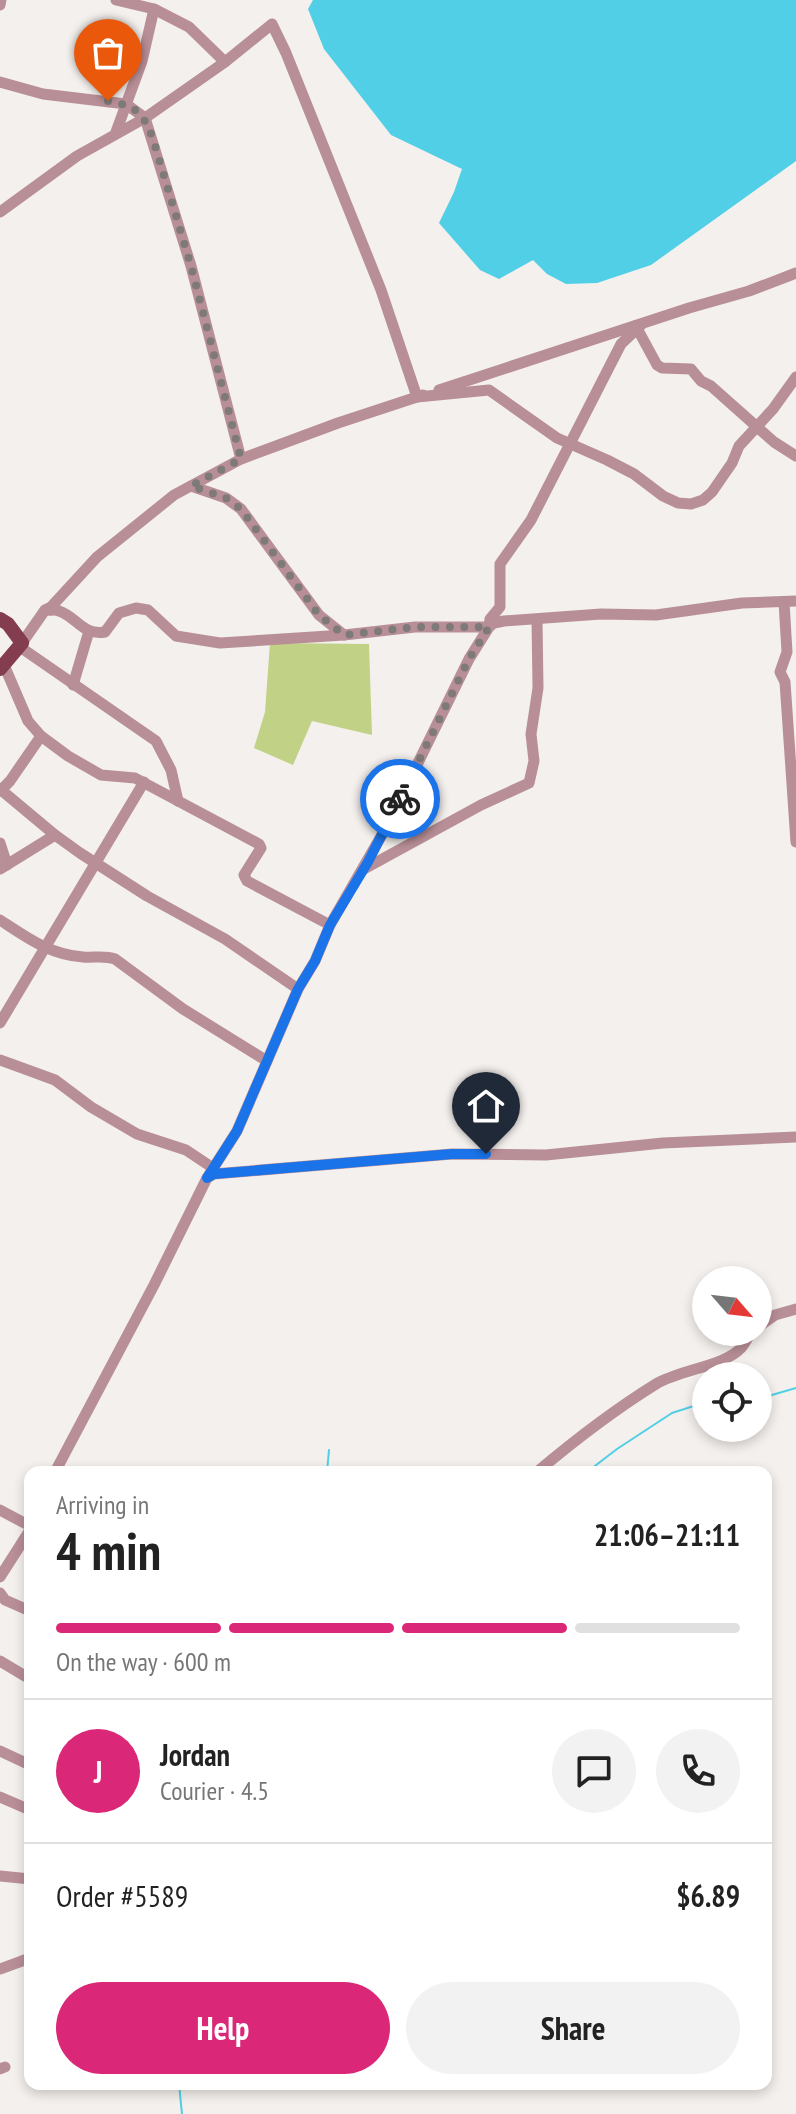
<!DOCTYPE html>
<meta charset="utf-8">
<style>
body{margin:0;font-family:"PT Sans Narrow",sans-serif;background:#f2f2f2;color:#222;height:100vh;display:flex;flex-direction:column;font-size:30px;white-space:nowrap}
*{box-sizing:border-box;margin:0}
p{font-size:26px;color:#767676}
.icon{flex:none;width:44px;height:44px;fill:none;stroke:currentColor;stroke-width:2;stroke-linecap:round;stroke-linejoin:round}
.map{position:relative;flex:1;overflow:hidden}
.drawer{position:absolute;left:24px;top:1466px;width:748px;height:624px;display:flex;flex-direction:column;background:#fff;border-radius:16px;box-shadow:0 4px 12px #0003}
.drawer>*{flex:none}
.needle{width:52px;rotate:118deg}
.controls{position:absolute;left:692px;top:1266px;display:grid;gap:16px}
.controls a{display:grid;place-items:center;width:80px;height:80px;border-radius:50%;background:#fff;box-shadow:0 4px 12px #0003;font-size:40px}
.pin{position:absolute;display:grid;place-items:center;width:68px;height:68px;color:#fff;margin:-82px -34px;border-radius:50% 50% 50% 0;rotate:-45deg;box-shadow:0 0 8px #0007}
.pin .icon{rotate:45deg}
.courier{position:absolute;display:grid;place-items:center;width:80px;height:80px;margin:-40px;border:6px solid #1a73e8;border-radius:50%;background:#fff;color:#222;box-shadow:0 2px 10px #0007}
.overview em{font-style:normal;font-weight:600}
.overview div{display:flex;flex-direction:column-reverse}
.overview{display:flex;align-items:center;justify-content:space-between;height:136px;padding:0 32px}
h1{font-size:52px;font-weight:600;line-height:60px}
.bar{display:grid;grid-template-columns:repeat(4,1fr);gap:12px 8px;align-content:center;height:96px;padding:0 32px}
.bar i{height:10px;border-radius:6px;background:#e0e0e0}
.bar .current{background:#db2777}
.bar p{grid-column:span 4}
.line{display:flex;align-items:center;gap:20px;padding:0 32px;border-top:2px solid #e0e0e0}
.line div{flex:1}
.round{display:grid;place-items:center;flex:none;width:84px;height:84px;border-radius:42px;background:#f2f2f2}
.primary-button{display:flex;gap:16px;margin-top:auto;padding:16px 32px}
.primary-button a{flex:1;height:92px;border-radius:48px;background:#db2777;color:#fff;font-size:32px;font-weight:600;line-height:92px;text-align:center}
.primary-button a+a{background:#f2f2f2;color:#222}
.map>svg:first-child{display:block}
</style>
<div class="map">
<svg width="796" height="2114" viewBox="0 0 796 2114">
<rect width="100%" height="100%" fill="#f4f0ed"/>
<path fill="#c1d286" d="M270,643l99,1 3,91 -60,-14 -19,44 -39,-17 11,-36z"/>
<path fill="#50cfe6" d="M313,0h483v161l-145,104 -54,18 -31,1 -19,-10 -14,-14 -34,19 -19,-9 -41,-47 15,-31 8,-23 -71,-34 -67,-86 -16,-40z"/>
<g fill="none" stroke-linecap="round" stroke-linejoin="round">
<g stroke="#50cfe6" stroke-width="2">
<path d="M758,1399l38,-11"/>
<path d="M327,1472l2,-22"/>
<path d="M587,1472l30,-23 55,-36 34,-11"/>
<path d="M179,2084l3,30"/>
</g>
<g stroke="#b98f97" stroke-width="11">
<path d="M116,0l38,9 35,18 36,35"/>
<path d="M0,5l1,-5"/>
<path d="M0,82l43,12 83,10 19,14 46,148 50,193"/>
<path d="M116,132l26,-71 12,-52"/>
<path d="M0,212l77,-56 68,-38 80,-56 47,-38 14,29 95,237 36,107 72,-7 68,48 50,22 27,14 29,22 15,7 13,1 12,-4 9,-8 20,-29 7,-17 34,-37 23,-32"/>
<path d="M638,330l19,35 5,3 29,1 10,12 10,5 63,56 22,14"/>
<path d="M439,390l250,-82 60,-17 47,-18"/>
<path d="M191,486l35,12 15,11 78,106 25,20"/>
<path d="M784,602l3,50 -7,20 5,10 11,160"/>
<path d="M46,610c4,1 9,-1 13,1 18,6 24,25 46,21l14,-19 17,-5 12,2 28,26 44,7 124,-8 71,-8h74l5,-4 10,-2 97,-7 55,1 86,-12 54,-2"/>
<path d="M22,643l23,-33 6,-3 46,-50 77,-62 67,-36 97,-36 85,-28"/>
<path d="M20,647l136,94 15,29 7,31"/>
<path d="M4,665l24,56 13,15 27,20 33,19 34,3 124,66 2,4 -17,27 3,6 83,44"/>
<path d="M73,685l16,-54"/>
<path d="M0,789l55,46 25,18 67,43 78,43 73,50"/>
<path d="M0,791l10,-10 31,-45"/>
<path d="M0,843l7,22"/>
<path d="M0,869l55,-34"/>
<path d="M364,869l117,-64 48,-22 5,-22 -3,-27 7,-46 -1,-68"/>
<path d="M0,920c26,17 50,35 83,37 11,1 21,-2 32,2l68,50 84,52"/>
<path d="M0,1023l144,-241"/>
<path d="M0,1060l55,20 36,27 46,27 49,16 27,18"/>
<path d="M207,1178l7,-4 238,-20 94,1 117,-12 133,-6"/>
<path d="M758,1327l17,-12 21,-6"/>
<path d="M55,1472l99,-187 53,-107 30,-47 61,-142 17,-28 15,-36 57,-99 82,-167 20,-32 1,-8 10,-12v-43l31,-44 90,-176 20,-19 -6,1"/>
<path d="M537,1472c38,-32 77,-62 119,-88 25,-15 67,-17 85,-36 4,-4 7,-11 10,-16"/>
<path d="M0,1510l30,16"/>
<path d="M0,1577l30,-47"/>
<path d="M0,1593l5,7 25,11"/>
<path d="M0,1661l30,18"/>
<path d="M0,1751l30,14"/>
<path d="M0,1797l30,13"/>
<path d="M0,1876l30,3"/>
<path d="M0,1969l30,-11"/>
<path d="M0,2069l5,-2"/>
</g>
<path stroke="#833d4e" stroke-width="14" d="M0,619l8,5 14,19 -22,26"/>
</g>
<g fill="none" stroke-linecap="round" stroke-linejoin="round">
<path stroke="#7d7a79" stroke-width="8" stroke-dasharray="0 14.4" d="M108,101c28,5 35,11 45,38l38,127 50,193 -50,27 35,12 15,11 78,106 25,20 71,-8h74l-20,32 -69,140"/>
<path stroke="#1a73e8" stroke-width="10" d="M400,799l-32,63 -38,63 -15,36 -17,28 -61,142 -30,47 7,-4 238,-20h34"/>
</g>
</svg>
<div class="controls">
<a><svg class="needle" viewBox="-14 -14 28 28"><path d="M0-13l5 13h-10z" fill="#e53935"/><path d="M0 13l5-13h-10z" fill="#767676"/></svg></a>
<a><svg class="icon" aria-label="locate" viewBox="0 0 24 24"><circle cx="12" cy="12" r="6"/><path d="M12 2v4M12 18v4M2 12h4M18 12h4"/></svg></a>
</div>
<div class="pin" style="left:108px;top:101px;background:#ea580c"><svg class="icon" aria-label="bag" viewBox="0 0 24 24"><path d="M5 8h14l-1 12H6zM9 8a3 3 0 0 1 6 0"/></svg></div>
<div class="pin" style="left:486px;top:1154px;background:#1f2937"><svg class="icon" aria-label="home" viewBox="0 0 24 24"><path d="M3 11l9-7 9 7M6 9v11h12V9"/></svg></div>
<div class="courier" style="left:400px;top:799px"><svg class="icon" aria-label="bike" viewBox="0 0 24 24"><circle cx="6" cy="16" r="4"/><circle cx="18" cy="16" r="4"/><path d="M6 16l4-8h5l3 8M10 8l3 8H6M13 5h3"/></svg></div>
<section class="drawer">
<div class="overview"><div><h1>4 min</h1><p>Arriving in</p></div><em>21:06–21:11</em></div>
<div class="bar"><i class="current"></i><i class="current"></i><i class="current"></i><i></i><p>On the way · 600 m</p></div>
<div class="line" style="height:144px"><b class="round" style="background:#db2777;color:#fff">J</b><div><b>Jordan</b><p>Courier · 4.5</p></div><a class="round"><svg class="icon" aria-label="chat" viewBox="0 0 24 24"><path d="M4 5h16v11H9l-5 4z"/></svg></a><a class="round"><svg class="icon" aria-label="phone" viewBox="0 0 24 24"><path d="M5 4h4l2 5-3 2q2 4 5 5l2-3 5 2v4C11 20 4 13 5 4z"/></svg></a></div>
<div class="line" style="height:104px"><div>Order #5589</div><b>$6.89</b></div>
<div class="primary-button"><a>Help</a><a>Share</a></div>
</section>
</div>
